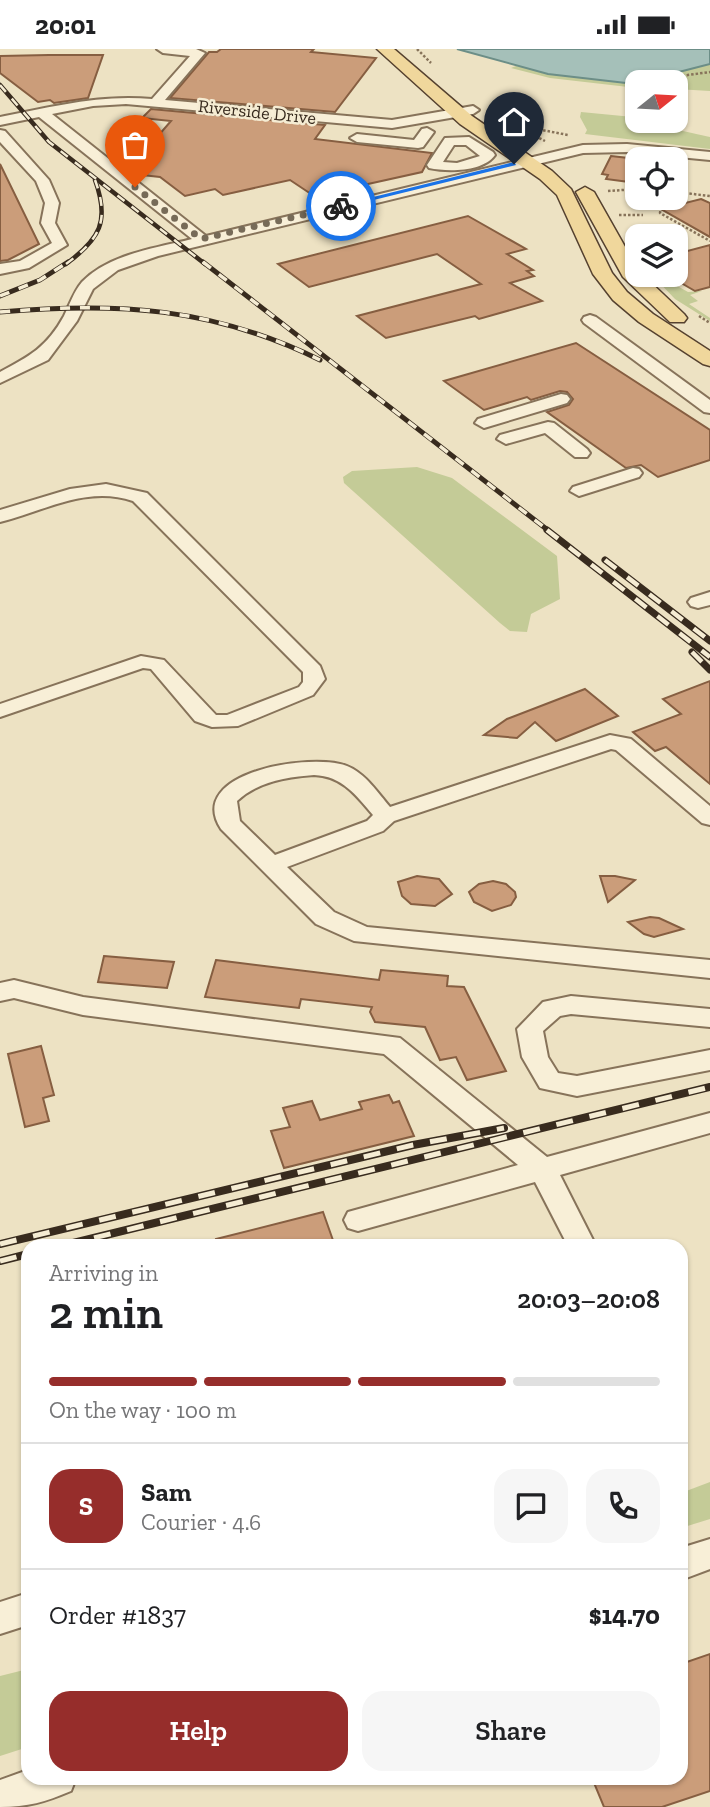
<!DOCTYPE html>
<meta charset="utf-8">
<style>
body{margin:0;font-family:"Zilla Slab",serif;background:#f6f6f6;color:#202124;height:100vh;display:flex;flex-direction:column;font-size:26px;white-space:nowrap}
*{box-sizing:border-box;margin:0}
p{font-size:23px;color:#757577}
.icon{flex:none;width:38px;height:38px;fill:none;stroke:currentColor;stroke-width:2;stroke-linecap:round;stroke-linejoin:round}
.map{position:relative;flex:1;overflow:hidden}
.details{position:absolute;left:21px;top:1190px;width:667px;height:546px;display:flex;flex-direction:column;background:#fff;border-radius:21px;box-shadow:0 2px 5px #0004}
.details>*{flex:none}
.needle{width:46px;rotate:72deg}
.buttons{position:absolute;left:625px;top:21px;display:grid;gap:14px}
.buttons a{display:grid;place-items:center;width:63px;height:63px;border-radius:14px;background:#fff;box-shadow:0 2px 5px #0004;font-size:35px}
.pin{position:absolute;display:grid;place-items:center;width:60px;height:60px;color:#fff;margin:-72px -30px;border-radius:50% 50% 50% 0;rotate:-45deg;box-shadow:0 0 7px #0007}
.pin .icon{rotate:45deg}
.courier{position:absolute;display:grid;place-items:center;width:70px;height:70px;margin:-35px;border:5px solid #1a73e8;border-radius:50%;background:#fff;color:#222;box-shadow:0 2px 9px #0007}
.summary em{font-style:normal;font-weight:600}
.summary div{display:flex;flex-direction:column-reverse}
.summary{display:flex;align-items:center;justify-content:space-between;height:119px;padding:0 28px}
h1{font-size:46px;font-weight:600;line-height:52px}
.bar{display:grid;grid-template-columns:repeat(4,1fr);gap:10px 7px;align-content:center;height:84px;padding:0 28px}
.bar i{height:9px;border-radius:5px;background:#e0e0e0}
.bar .selected{background:#962d2b}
.bar p{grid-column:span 4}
.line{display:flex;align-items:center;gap:18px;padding:0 28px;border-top:2px solid #e0e0e0}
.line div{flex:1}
.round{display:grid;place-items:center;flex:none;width:74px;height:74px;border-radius:21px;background:#f6f6f6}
.button{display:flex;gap:14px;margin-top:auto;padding:14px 28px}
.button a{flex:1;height:80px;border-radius:21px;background:#962d2b;color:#fff;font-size:28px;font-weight:600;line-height:80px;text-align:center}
.button a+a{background:#f6f6f6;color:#202124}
.status{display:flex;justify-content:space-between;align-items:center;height:49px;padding:0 35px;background:#fff;direction:ltr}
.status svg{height:19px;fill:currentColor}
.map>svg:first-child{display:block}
</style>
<div class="status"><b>20:01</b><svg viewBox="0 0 49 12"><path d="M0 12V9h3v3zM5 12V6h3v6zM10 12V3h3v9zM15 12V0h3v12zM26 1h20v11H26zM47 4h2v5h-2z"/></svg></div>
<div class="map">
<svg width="710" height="1758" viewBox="0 0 710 1758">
<rect width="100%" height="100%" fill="#ede2c3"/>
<g fill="#c4cb97">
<path d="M710,9v33l-34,-2v-7h-39v6l-87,-10 -39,-10 5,-2 104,14z"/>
<path d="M581,63l52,5c9,6 60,16 77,20v12l-125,-15 2,-4 -7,-13z"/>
<path d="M652,226h13l11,6 -4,2 16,9 14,-1 -12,4 8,6 -9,3 21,14v3l-35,-22z"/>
<path d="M417,418l35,11 105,78 3,43 -29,15 -4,18 -17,-1 -10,-8 -156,-140 -1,-6 9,-6z"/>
<path d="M710,1433v37l-29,9v-35z"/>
<path d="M28,1620v78l-28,9v-80z"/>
</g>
<path fill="#a5c0b9" stroke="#6c8e87" stroke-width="2" d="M457,0h253v15l-35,9 -13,9 -36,1 -78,-9z"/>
<g fill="#cb9d7a" stroke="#865e41" stroke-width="2">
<path d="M221,0h93l-3,3 65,6 -41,54 -165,-14 39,-46h8z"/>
<path d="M49,6h54l-15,43 -34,5 -4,-3 -12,2 -38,-29v-17z"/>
<path d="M151,60l174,16 -10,14 117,14 -10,19 -108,24 -24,-16 -67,15 -8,-6 -30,7 -25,-19 -27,-3 -5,-3 26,-27h-3l20,-23 -29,-3z"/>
<path d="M611,107l26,3v24l-31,-4 2,-4 -6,-1z"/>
<path d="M0,115l39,80 -31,16 -8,1z"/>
<path d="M701,150l9,4v34l-49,-28z"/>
<path d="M468,167l58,33 -19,5 26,16 -6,1 7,5 -24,7 32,18 -63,18 -4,-3 -89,22 -29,-22 124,-32 -44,-30 -128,33 -31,-23z"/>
<path d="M710,196v42l-15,4 -19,-11v-26z"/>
<path d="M576,294l134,87v30l-52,17 -17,-12 -15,3 -79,-56 22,-7 4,-6 -6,-7 -7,-1 -29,9 -4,-3 -43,13 -40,-29z"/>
<path d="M710,632v103l-44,-37 -11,4 -22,-19 48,-18 -18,-15z"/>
<path d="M585,640l33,27 -62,25 -21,-19 -18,16 -33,-3 23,-16z"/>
<path d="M417,827l22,3 13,15 -17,12 -24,-2 -9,-8 -4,-14z"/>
<path d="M600,827h15l20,4 -27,22z"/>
<path d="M493,832l13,3 9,8 1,5 -5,8 -19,6 -18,-9 -5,-10 10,-8z"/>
<path d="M650,868l9,1 24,11 -29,8 -10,-3 -16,-12z"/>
<path d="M104,907l70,6 -7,26 -69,-6z"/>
<path d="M216,911l163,20 2,-10 67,6 -1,10 17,1 42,84 -39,9 -11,-23 -16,3 -15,-33 -50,-5 -5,-10 2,-5 -71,-8 -2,9 -94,-11z"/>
<path d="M41,997l13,49 -11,3 6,23 -24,6 -17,-73z"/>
<path d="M389,1046l4,8 6,-2 15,35 -130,32 -13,-37 19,-4 -7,-19 29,-7 8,19 42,-11 -3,-7z"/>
<path d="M323,1163l12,34h-118l-1,-7z"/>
<path d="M710,1605v137l-48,16h-58l-12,-29h89v-114z"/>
</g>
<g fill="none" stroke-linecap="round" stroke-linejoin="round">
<g stroke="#87735a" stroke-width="4">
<g id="minor">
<path d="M157,0h39l9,4 -40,47 227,20 81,-14 6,4 -6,4 -81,14 -266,-24 -33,2 -41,8 154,122 377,-91 44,-1 83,8v8l-83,-8 -44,1 -425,103 -40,14 -25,19 -16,32 -29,39 -48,23v-11c30,-16 47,-25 64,-56 5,-10 10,-25 18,-34 27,-28 74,-34 110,-43l-153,-122 -39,8v-8c51,-10 100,-23 152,-18l38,-43 -27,-3z"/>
<path d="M427,79l7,4 -11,15 -5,1 -61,-6 -7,-4 7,-4 57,6 8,-11z"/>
<path d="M0,81l5,1 44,49 10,23 -4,20 12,22 -38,23 -29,6v-10l20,-3 32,-18 -11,-20 4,-20 -9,-22 -36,-39z"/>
<path d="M469,88l24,15 2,3c-12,17 -47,17 -66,13l-2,-3 18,-27zM454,96h12l14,11 -23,7 -14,-1z"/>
<path d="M590,266l6,2 114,83v13l-6,-1 -120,-89 -2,-3 2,-3z"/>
<path d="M561,345l6,1 3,4 -3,4 -83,25 -9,-5 3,-4z"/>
<path d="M548,373l6,1 33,26 3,4 -3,4h-12l-30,-24 -39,11 -9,-5 3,-4z"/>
<path d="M633,419l6,1 3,4 -3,4 -60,19 -9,-5 3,-4z"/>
<path d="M106,435l41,9 173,173 5,13 -12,16 -75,31 -26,1 -17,-6 -44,-52 -8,-1 -143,49v-13l141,-48 23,4 52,55h11l72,-28 4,-5v-10l-170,-171c-46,-16 -89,10 -133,21v-12l70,-21z"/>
<path d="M710,543v13l-12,3 -7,-2 -3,-4 3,-4z"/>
<path d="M610,686l21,4 79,67v19l-8,-2 -86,-73 -5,-1 -217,72 -11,10 -96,36 47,45 33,15 343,33v18l-356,-37 -38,-17 -95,-95c-37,-57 91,-77 126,-63 18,7 31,27 43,41zM314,726c28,1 42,20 59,40l-6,6 -92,34 -35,-34 -3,-20c20,-19 50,-24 77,-26z"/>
<path d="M14,931l69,17 317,41 147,119 163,-44v20l-150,42 36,71h-28l-33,-64 -177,49 -10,-3 -4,-8 4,-8 170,-47 -134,-111 -301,-39 -69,-17 -14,3v-18z"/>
<path d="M571,947l139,13v18l-139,-13 -11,2 -17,15 5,26 10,16 19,3 133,-26v20l-133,26 -37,-8 -18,-31 -5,-28 26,-27z"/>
<path d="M710,1490v30l-29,11v-32z"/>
<path d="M28,1544v32l-28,9v-32z"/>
<path d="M28,1721v8h48l-5,13c-26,11 -43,16 -71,16v-27z"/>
</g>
</g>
<g stroke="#55412f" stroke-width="3">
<g id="major">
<path d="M377,0h17l78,67 80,55 19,18 41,84 15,19 26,22 57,37v15l-7,-2 -64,-42 -26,-22 -20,-26 -36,-79 -17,-16 -80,-55z"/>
<path d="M585,138l9,5 43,76v7h6l41,39 3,4 -3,4h-14l-47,-45 -47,-85z"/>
</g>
</g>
<g stroke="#87735a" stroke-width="2.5" stroke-dasharray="2.5 2" stroke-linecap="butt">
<path d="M417,0l14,14"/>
<path d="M651,31l59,-8"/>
<path d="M503,71l42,21"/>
<path d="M521,77l47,9"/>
<path d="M608,142l29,-2"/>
<path d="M676,143l34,4"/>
<path d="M671,149l-2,9 -8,-1 -1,7 50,28"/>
<path d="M619,166h24"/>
<path d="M699,267l11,7"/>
</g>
<use href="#minor" fill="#f8efd7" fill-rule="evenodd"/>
<use href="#major" fill="#f0d79c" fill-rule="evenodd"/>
<g stroke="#382b1e" stroke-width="4.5">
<g id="rail-far3">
<path d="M0,36l49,57 156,122"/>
<path d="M66,215c34,-25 44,-43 29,-84"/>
</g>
</g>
<g stroke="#382b1e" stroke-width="5">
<g id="rail-far2">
<path d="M203,213l346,269"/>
<path d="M0,247l40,-16 28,-18"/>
<path d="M0,263c118,-10 212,-5 320,48"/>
</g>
</g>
<g stroke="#382b1e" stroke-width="7">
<g id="rail-far1">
<path d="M547,481l163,127"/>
<path d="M605,511l105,81"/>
<path d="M692,603l18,18"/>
</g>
</g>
<g stroke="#382b1e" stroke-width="8">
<g id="rail">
<path d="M0,1195l413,-99 91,-17"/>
<path d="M61,1197l649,-159"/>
<path d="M0,1212l28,-7"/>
</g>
</g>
<use href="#rail-far3" stroke="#f5ecd3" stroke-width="2.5" stroke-dasharray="9" stroke-linecap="butt"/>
<use href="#rail-far2" stroke="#f5ecd3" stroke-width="3.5" stroke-dasharray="10" stroke-linecap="butt"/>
<use href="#rail-far1" stroke="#f5ecd3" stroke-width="4.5" stroke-dasharray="14" stroke-linecap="butt"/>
<use href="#rail" stroke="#f5ecd3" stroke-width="5" stroke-dasharray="17" stroke-linecap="butt"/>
</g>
<path fill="#1a73e8" d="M514,113l2,3 -175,43 -4,-2z"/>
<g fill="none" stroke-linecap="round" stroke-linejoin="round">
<path stroke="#776b58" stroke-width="7" stroke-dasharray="0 12.6" d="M135,138l66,52 140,-33"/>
</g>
<g text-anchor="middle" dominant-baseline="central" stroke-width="5" stroke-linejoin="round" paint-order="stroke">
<g font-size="18" fill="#382b1e" stroke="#f5ecd3">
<text transform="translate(257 63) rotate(6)">Riverside Drive</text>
</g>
</g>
</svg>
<div class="buttons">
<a><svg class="needle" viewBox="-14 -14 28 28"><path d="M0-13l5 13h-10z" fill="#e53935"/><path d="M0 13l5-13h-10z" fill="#757577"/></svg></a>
<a><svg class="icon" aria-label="locate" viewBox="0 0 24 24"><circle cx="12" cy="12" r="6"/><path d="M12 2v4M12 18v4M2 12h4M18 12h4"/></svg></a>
<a><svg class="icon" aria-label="layers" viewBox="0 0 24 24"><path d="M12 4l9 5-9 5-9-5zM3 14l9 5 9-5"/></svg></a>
</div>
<div class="pin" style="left:135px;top:138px;background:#ea580c"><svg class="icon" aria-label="bag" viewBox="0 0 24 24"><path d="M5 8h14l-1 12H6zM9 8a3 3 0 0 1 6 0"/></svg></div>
<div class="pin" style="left:514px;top:115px;background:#1f2937"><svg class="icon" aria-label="home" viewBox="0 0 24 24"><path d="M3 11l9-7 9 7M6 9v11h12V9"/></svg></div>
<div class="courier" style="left:341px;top:157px"><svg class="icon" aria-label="bike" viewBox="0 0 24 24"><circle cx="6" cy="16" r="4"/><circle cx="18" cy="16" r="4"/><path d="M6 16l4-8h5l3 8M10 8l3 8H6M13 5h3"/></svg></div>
<section class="details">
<div class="summary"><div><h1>2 min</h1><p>Arriving in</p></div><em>20:03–20:08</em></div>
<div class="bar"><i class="selected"></i><i class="selected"></i><i class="selected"></i><i></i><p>On the way · 100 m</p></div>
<div class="line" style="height:126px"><b class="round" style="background:#962d2b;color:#fff">S</b><div><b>Sam</b><p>Courier · 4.6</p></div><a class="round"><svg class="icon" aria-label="chat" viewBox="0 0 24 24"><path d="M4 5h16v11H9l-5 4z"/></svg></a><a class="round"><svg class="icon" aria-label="phone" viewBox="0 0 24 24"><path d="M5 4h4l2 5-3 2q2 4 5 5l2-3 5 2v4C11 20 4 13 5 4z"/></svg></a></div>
<div class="line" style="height:91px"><div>Order #1837</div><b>$14.70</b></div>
<div class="button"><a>Help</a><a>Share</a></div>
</section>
</div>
